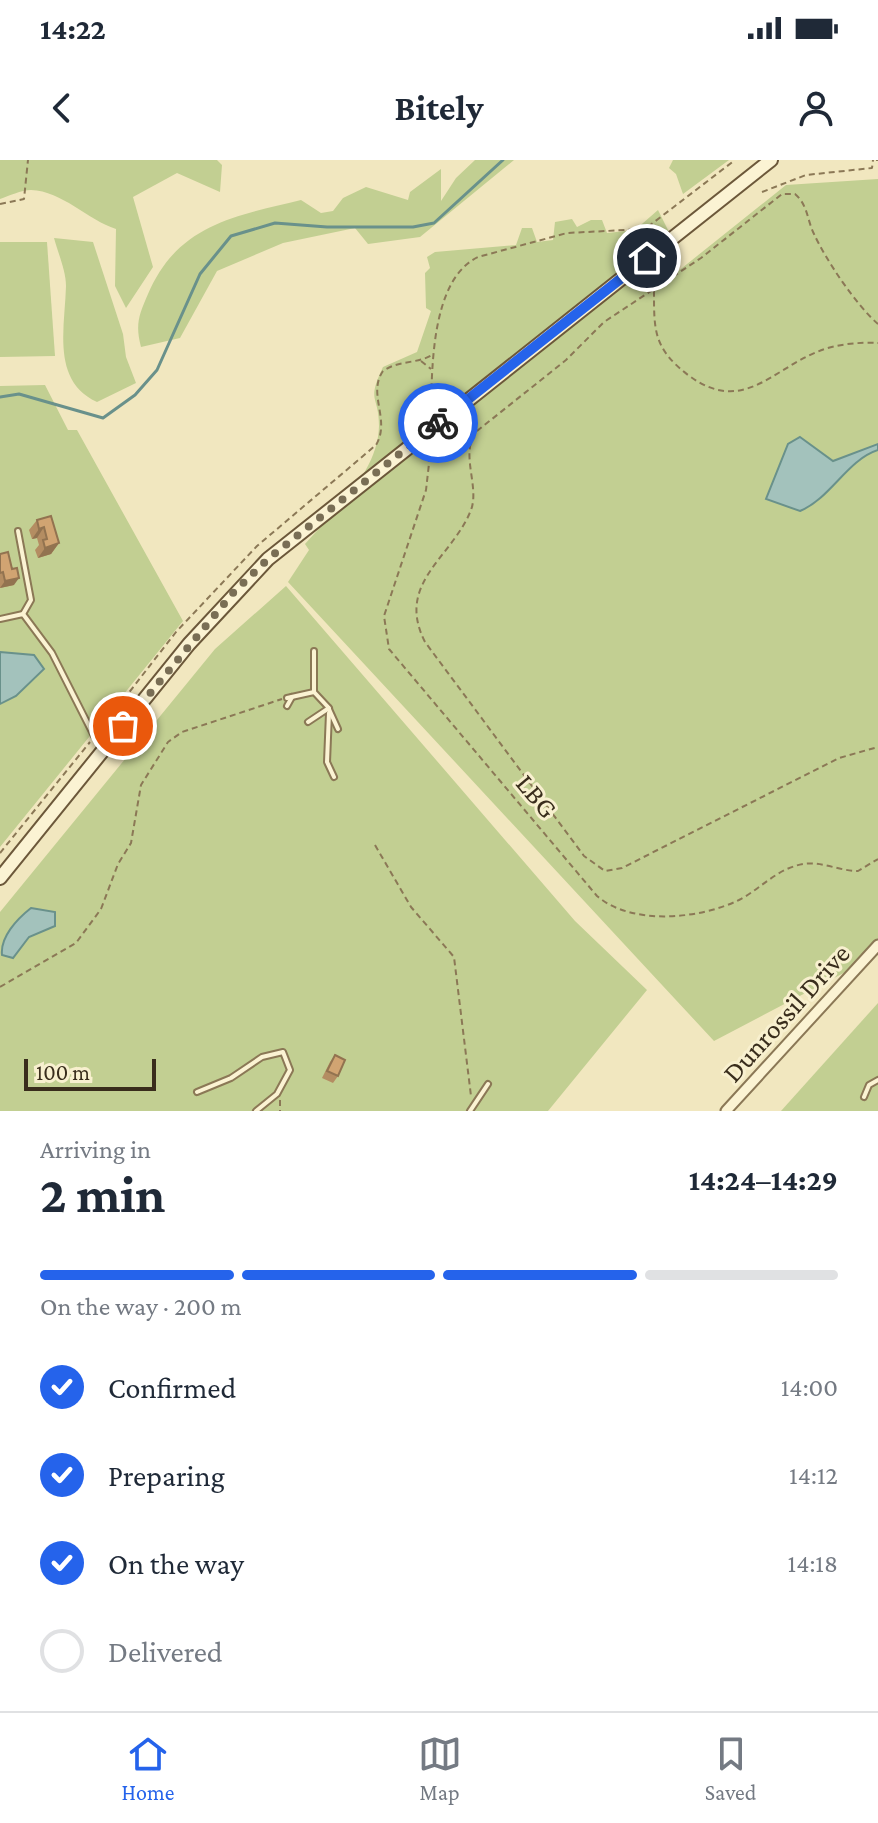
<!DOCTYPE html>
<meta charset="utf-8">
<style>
body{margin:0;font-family:"Crimson Pro",serif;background:#f2f2f3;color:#1f2937;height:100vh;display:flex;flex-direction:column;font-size:30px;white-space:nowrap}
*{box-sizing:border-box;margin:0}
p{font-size:26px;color:#747a83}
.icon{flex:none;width:44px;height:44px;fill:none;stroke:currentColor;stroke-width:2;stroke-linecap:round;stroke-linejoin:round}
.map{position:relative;height:951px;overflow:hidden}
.panel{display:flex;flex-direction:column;background:#fff;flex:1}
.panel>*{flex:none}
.scale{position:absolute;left:24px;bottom:20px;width:132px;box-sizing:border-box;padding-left:8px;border:4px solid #392d1c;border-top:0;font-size:22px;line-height:28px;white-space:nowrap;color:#392d1c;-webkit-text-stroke:6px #f8f0cf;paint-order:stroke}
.pin{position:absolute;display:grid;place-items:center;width:68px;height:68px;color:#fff;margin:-34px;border:4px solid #fff;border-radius:50%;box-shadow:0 2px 8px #0007}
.courier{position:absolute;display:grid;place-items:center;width:80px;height:80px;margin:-40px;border:6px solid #2563eb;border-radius:50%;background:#fff;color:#222;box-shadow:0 2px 10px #0007}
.overview em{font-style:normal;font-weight:700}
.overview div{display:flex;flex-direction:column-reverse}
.overview{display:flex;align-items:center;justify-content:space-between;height:136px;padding:0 40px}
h1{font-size:52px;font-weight:700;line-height:60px}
.bar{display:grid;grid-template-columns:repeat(4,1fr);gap:12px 8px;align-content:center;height:96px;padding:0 40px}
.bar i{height:10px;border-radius:6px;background:#e0e1e3}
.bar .active{background:#2563eb}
.bar p{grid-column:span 4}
ol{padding:0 40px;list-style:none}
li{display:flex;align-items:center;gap:24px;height:88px}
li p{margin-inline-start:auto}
li .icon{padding:8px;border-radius:50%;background:#2563eb;color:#fff;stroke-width:4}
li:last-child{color:#747a83}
li i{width:44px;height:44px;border:4px solid #e0e1e3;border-radius:50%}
.status{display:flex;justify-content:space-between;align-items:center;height:56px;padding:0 40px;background:#fff;direction:ltr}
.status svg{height:22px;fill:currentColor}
header{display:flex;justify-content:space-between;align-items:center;height:104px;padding:0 40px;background:#fff;font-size:36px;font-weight:700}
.tab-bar{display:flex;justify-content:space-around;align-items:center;height:112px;border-top:2px solid #e0e1e3;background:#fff;font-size:22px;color:#747a83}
.tab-bar a{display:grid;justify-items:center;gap:4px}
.tab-bar .active{color:#2563eb}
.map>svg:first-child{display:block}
</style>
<div class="status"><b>14:22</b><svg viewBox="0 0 49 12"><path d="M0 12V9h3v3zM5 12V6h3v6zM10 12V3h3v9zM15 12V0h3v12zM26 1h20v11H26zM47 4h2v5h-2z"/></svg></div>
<header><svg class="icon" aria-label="back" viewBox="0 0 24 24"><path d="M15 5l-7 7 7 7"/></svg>Bitely<svg class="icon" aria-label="person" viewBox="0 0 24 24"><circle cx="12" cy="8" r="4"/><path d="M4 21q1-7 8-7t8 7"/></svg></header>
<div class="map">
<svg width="878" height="951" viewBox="0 0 878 951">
<rect width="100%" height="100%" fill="#f1e7bf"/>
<g fill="#c2cf92">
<path d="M0,0h217l5,5 -2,27 -43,-19 -44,24 20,70 -27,41 -11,-22 1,-57c-28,-9 -54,-38 -85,-39 -10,0 -22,6 -31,9z"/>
<path d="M475,0h39l-94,77 -52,7 -13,-16 -72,15 -66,28 -37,67 -39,9c-6,-23 -2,-32 7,-53 30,-70 87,-78 153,-94l20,13 12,-2 10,-13 23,-11 42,13 2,-8 31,-23v32l15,-23z"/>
<path d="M673,0h56l-46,34 -7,-20 -7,-6z"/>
<path d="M878,19v776l-164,86 -426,-459 21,-32 -4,-6c28,-32 73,-71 74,-118 0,-32 -13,-23 4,-59l34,-15 14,-41 -5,-3 -1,-35 5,-5 -3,-11 8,-5 81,-7 6,-17h10l5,14 16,-2 2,-18 17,-3 5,8 14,-7h11l5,13 28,-3 23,-20 15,30 -26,23 2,3 6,-4 17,14 114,-91z"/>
<path d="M54,78l39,4 30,92 3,23 10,26 -39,19c-46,-21 -32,-75 -31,-116 0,-15 -8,-33 -12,-48z"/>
<path d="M0,82h47l8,114 -55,1z"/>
<path d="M45,225l23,45h9l106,191 -183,226v-461z"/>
<path d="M286,426l289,335 72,69 -99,121h-548v-199l215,-263z"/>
<path d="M878,843v108h-97z"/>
</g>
<g fill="#a3c2bc" stroke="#69918b" stroke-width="2">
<path d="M800,277l33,24 45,-17v6c-31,10 -47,48 -78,61l-34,-12 22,-55z"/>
<path d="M0,492l34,3 10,14 -28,27 -16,8z"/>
<path d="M31,748l24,4v14l-26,11 -16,21 -11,-3c-2,-18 15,-36 29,-47z"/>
</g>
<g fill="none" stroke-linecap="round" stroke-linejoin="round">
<path stroke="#69918b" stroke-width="3" d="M0,237l19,-3 84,24 32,-23 22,-25 43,-96 31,-38 44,-13 52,4h86l21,-4 69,-63"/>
<g stroke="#8b7856" stroke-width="8">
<g id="lane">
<path d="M18,371l13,69 -8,14"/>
<path d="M0,459l23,-5 29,39 42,83 10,8"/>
<path d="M314,491v41l14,15 10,22"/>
<path d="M287,538l27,-6"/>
<path d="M287,546l5,-9"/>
<path d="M329,553l-2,49 7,15"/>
<path d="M308,562l21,-14"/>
<path d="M197,932l34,-14 31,-21 21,-5 7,18 -13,24 -21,17"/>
<path d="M864,937l5,-12 9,-5"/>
<path d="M470,951l18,-27"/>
</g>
</g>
<g stroke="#8b7856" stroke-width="13">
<path id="street" d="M726,951l152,-166"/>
</g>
<g stroke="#6c583a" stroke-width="16">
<path id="secondary" d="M0,718l189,-234 79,-85 503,-399"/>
</g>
<g stroke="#8b7856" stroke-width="2" stroke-dasharray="6 4" stroke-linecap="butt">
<path d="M876,0h2"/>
<path d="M762,32l44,-17 66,-7 1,-8"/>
<path d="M0,44l24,-5 4,-39"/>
<path d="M643,114l11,15c0,41 -1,59 34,86 54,40 82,-4 129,-23 18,-8 42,-10 61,-9"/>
<path d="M878,164c-22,-19 -52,-64 -64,-90 -7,-14 -6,-29 -19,-40h-13l-81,64 -97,64 -38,38 -89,71c-18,21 3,55 -6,79 -19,48 -76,73 -46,132l159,214 21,15 17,-3 217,-110 39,-11"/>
<path d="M421,201l10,8"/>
<path d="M431,249c1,-44 1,-130 47,-152l89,-24 78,-4 90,-69"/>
<path d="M431,286l-5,44 -42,126 5,33 208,247c35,30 103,23 142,4 23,-12 37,-31 64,-36 19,-3 36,7 55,7l20,-12"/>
<path d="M99,571l77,-99 81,-86 119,-101c15,-25 -9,-51 7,-74 16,-11 34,-7 49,-16"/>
<path d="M375,685l36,62 43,50 17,139"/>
<path d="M0,693l90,-111"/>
<path d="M0,827l76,-44 25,-34 17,-45 13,-21 10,-58 27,-43 14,-10 100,-33"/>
<path d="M280,940v11"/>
</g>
<use href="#lane" stroke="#fbf3d3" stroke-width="4"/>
<use href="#street" stroke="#fbf3d3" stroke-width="9"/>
<use href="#secondary" stroke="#fbf3d3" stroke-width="12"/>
</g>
<g fill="#b48d62">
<path d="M37,360l22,23 -8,11 -13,4 -3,-8 4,-5 -2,-7 -5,1 -3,-9z"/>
<path d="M0,394l14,31 -14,3z"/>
<path d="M335,895l3,21 -5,7 -11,-5 8,-16z"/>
</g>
<g fill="#927350">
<path d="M44,367l-7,11 -5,1 7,-10z"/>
<path d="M59,383l-8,11 -13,4 7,-10z"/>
<path d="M19,418l-5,7 -14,3 5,-7z"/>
</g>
<g fill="#d1a472" stroke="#927350" stroke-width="2">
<path d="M51,356l8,27 -14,5 -2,-8 4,-1 -3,-12 -5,2 -2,-9z"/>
<path d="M8,392l4,17 5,-1 2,10 -14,3 -2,-9 -3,1v-19z"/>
<path d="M335,895l10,5 -7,16 -11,-5z"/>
</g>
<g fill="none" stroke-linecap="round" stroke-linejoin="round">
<path stroke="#796e55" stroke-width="8" stroke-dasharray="0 14.4" d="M123,566l110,-133 35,-34 170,-136"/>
<path stroke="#2563eb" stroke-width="10" d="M438,263l209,-165"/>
</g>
<g text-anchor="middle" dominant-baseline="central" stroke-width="6" stroke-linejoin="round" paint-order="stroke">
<g font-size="28" fill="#392d1c" stroke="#f8f0cf">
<text transform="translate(537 636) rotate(50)">LBG</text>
<text transform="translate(786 853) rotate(-48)">Dunrossil Drive</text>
</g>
</g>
</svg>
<div class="scale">100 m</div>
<div class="pin" style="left:123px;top:566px;background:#ea580c"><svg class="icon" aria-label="bag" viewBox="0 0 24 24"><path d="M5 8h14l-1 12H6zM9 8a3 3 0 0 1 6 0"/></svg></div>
<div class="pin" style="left:647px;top:98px;background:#1f2937"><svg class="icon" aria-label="home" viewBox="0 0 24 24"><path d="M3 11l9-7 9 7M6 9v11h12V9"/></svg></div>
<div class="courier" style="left:438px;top:263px"><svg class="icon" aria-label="bike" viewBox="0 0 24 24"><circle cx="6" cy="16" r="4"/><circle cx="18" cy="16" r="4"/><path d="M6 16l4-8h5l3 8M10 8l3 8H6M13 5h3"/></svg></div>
</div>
<section class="panel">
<div class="overview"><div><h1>2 min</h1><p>Arriving in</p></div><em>14:24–14:29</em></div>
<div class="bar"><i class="active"></i><i class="active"></i><i class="active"></i><i></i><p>On the way · 200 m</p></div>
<ol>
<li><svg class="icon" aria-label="check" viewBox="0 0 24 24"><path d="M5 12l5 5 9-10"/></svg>Confirmed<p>14:00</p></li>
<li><svg class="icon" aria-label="check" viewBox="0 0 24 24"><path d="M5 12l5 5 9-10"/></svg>Preparing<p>14:12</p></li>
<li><svg class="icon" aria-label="check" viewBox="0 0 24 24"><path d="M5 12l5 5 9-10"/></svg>On the way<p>14:18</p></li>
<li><i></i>Delivered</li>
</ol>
</section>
<nav class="tab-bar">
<a class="active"><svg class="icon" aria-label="home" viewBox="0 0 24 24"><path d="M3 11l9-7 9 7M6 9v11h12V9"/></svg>Home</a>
<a><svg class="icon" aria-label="map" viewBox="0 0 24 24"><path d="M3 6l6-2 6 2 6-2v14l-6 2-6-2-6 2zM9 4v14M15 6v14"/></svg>Map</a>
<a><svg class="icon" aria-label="saved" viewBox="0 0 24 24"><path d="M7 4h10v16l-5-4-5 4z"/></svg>Saved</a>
</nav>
